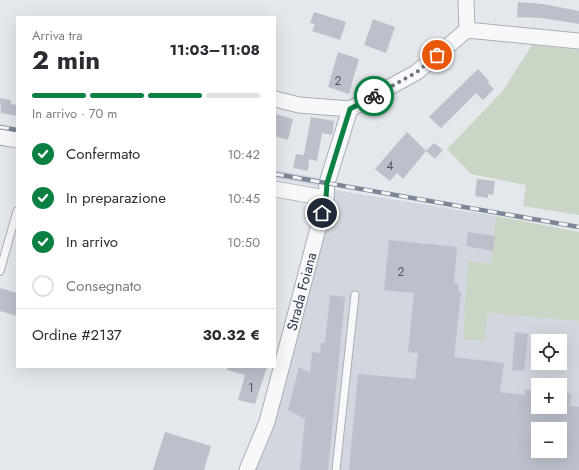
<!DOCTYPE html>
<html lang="it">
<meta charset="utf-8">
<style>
body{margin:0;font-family:Jost,sans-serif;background:#f7f7f7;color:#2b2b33;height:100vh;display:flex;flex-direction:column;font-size:15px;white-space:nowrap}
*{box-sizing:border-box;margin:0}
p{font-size:13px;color:#7c7c81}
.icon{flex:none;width:22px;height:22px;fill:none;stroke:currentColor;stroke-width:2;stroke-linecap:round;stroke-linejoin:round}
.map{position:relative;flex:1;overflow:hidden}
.drawer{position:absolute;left:16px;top:16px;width:260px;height:352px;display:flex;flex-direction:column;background:#fff;border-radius:0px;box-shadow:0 4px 16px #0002}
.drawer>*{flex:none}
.fabs{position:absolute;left:531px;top:334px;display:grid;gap:8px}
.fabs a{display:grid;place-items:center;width:36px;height:36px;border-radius:0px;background:#fff;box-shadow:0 4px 16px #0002;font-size:20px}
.pin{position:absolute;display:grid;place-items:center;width:34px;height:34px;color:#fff;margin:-17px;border:2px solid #fff;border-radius:50%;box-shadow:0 1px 4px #0007}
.courier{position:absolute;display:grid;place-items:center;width:40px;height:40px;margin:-20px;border:3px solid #0b8043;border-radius:50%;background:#fff;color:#222;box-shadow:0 1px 5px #0007}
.overview em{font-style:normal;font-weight:700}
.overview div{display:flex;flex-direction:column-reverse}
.overview{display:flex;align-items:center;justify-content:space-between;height:68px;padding:0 16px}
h1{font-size:26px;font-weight:700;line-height:30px}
.bar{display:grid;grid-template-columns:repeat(4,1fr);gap:6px 4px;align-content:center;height:48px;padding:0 16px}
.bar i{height:5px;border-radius:3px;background:#e1e1e2}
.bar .selected{background:#0b8043}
.bar p{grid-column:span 4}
.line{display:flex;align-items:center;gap:10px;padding:0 16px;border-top:1px solid #e1e1e2}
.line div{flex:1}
ol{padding:0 16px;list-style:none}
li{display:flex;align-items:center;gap:12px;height:44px}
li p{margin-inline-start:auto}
li .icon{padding:4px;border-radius:50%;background:#0b8043;color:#fff;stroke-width:4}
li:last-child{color:#7c7c81}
li i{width:22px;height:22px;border:2px solid #e1e1e2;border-radius:50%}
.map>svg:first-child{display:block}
</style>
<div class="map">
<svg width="579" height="470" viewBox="0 0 579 470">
<rect width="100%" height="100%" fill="#e4e7ec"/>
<g fill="#d2d6de" fill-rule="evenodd">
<path d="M275,170l45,8 -1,8 -44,-8z"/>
<path d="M334,190l162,26 -5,47 -23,-2 20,52 91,8v149h-323l16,-44zM538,341h22v22h-22zM538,385h22v22h-22zM538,429h22v22h-22z"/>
</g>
<g fill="#c9d6c5">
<path d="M532,45l47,5v165l-56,-9 3,-21 -55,-11 -24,-25 55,-57z"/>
<path d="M496,216l83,16v89l-91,-8 -4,28 -21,-2 5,-78 23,2z"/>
</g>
<g fill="#bbc0ca" fill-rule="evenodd">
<path d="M518,2l25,2 36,7v13l-37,-6 -25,-1z"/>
<path d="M314,12l32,10 -6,18 -28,-9 3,-7 -5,-1z"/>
<path d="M373,19l22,8 -9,26 -22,-8z"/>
<path d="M338,52l21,7 -10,35 -21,-7z"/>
<path d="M478,69l11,12 -1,2 6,6 -11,11 -7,-7 -35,35 -12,-11z"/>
<path d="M0,98l11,2v4l6,1v11l-16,-3z"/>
<path d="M275,114l18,5 -5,21 -13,-4z"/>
<path d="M311,117l23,4 -2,14 -10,-2 -5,28 -8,-2 -1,12 -15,-3 3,-14 8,1z"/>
<path d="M407,132l19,19 -23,28 -6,-6 -7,8 -15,-12z"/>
<path d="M434,143l9,7 -8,9 -9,-8z"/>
<path d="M477,179l18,2 -2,14 -5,-1v4l-13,-2z"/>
<path d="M468,232l27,4 -2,15 -27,-5z"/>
<path d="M389,240l68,7 -3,36 5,1 -1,7 3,1 -7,65 50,6 -4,29 25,3v-5l13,1v16h22v-14l11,1 -1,12 9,1v63h-230l9,-96 57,5 3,-26 -10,-1 6,-59 -30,-3zM538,429h22v22h-22z"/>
<path d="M0,288l17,5v23l-17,-5z"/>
<path d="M330,295l15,2 -17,173h-28l5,-51 -17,-9 11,-43 11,6 2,-21 8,1 1,-10h4z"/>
<path d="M515,332l13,2 -4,37 -12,-1z"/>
<path d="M227,367h40l-12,37 -17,-4 7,-25 -18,-5z"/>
<path d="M165,432l46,14 -7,24h-51z"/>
</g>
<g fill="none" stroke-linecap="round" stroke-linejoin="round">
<g stroke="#a9aeb7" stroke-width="9">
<g id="service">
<path d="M0,271l17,-60"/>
<path d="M336,470l19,-175"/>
</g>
</g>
<g stroke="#a9aeb7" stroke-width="17">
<g id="minor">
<path d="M466,0l1,30"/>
<path d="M467,30l112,11"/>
<path d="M275,99l24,6 51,4"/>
<path d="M0,137l17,3"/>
<path d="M275,189l51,9"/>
<path id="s1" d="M247,470l20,-48 59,-224 1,-15 23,-74 67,-37 50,-42"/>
</g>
</g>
<use href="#service" stroke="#f7f8fa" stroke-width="7"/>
<use href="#minor" stroke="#f7f8fa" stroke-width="15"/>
<g stroke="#7d8696" stroke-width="4.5">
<g id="rail">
<path d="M0,127l17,3"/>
<path d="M275,174l304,53"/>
</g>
</g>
<use href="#rail" stroke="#f4f6f9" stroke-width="3" stroke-dasharray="9" stroke-linecap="butt"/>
</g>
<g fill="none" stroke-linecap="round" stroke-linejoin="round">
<path stroke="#6c737f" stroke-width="4" stroke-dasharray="0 7.2" d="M374,96l43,-24 20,-17"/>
<path stroke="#0b8043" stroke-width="5" d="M322,213l4,-15 1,-15 23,-74 24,-13"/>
</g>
<g text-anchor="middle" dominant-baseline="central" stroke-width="3.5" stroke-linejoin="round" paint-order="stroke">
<g font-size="12" fill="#4f5766">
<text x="338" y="81">2</text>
<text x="390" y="166">4</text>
<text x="401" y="272">2</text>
<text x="251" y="388">1</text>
</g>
<g font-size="14" fill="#2b3445" stroke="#f4f6f9">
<text stroke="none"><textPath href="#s1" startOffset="187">Strada Foiana</textPath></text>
</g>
</g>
</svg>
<div class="fabs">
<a><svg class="icon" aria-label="locate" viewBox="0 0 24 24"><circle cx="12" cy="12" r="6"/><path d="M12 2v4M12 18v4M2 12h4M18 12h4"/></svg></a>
<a>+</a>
<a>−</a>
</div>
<div class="pin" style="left:437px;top:55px;background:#ea580c"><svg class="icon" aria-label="bag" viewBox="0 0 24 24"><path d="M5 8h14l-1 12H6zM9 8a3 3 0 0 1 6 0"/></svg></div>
<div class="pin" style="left:322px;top:213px;background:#1f2937"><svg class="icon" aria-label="home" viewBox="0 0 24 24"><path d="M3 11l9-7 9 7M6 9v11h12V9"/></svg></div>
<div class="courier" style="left:374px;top:96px"><svg class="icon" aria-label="bike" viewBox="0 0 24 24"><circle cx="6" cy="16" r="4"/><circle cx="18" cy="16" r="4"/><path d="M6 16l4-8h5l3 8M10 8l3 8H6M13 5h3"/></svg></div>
<section class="drawer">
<div class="overview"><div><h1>2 min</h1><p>Arriva tra</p></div><em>11:03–11:08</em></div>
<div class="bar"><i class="selected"></i><i class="selected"></i><i class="selected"></i><i></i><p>In arrivo · 70 m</p></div>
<ol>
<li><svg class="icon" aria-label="check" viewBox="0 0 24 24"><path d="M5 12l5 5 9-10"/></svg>Confermato<p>10:42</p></li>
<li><svg class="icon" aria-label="check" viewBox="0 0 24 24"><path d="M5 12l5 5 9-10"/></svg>In preparazione<p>10:45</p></li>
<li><svg class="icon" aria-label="check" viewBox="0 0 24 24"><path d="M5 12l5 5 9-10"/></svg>In arrivo<p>10:50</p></li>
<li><i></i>Consegnato</li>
</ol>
<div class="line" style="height:52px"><div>Ordine #2137</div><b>30.32 €</b></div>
</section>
</div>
